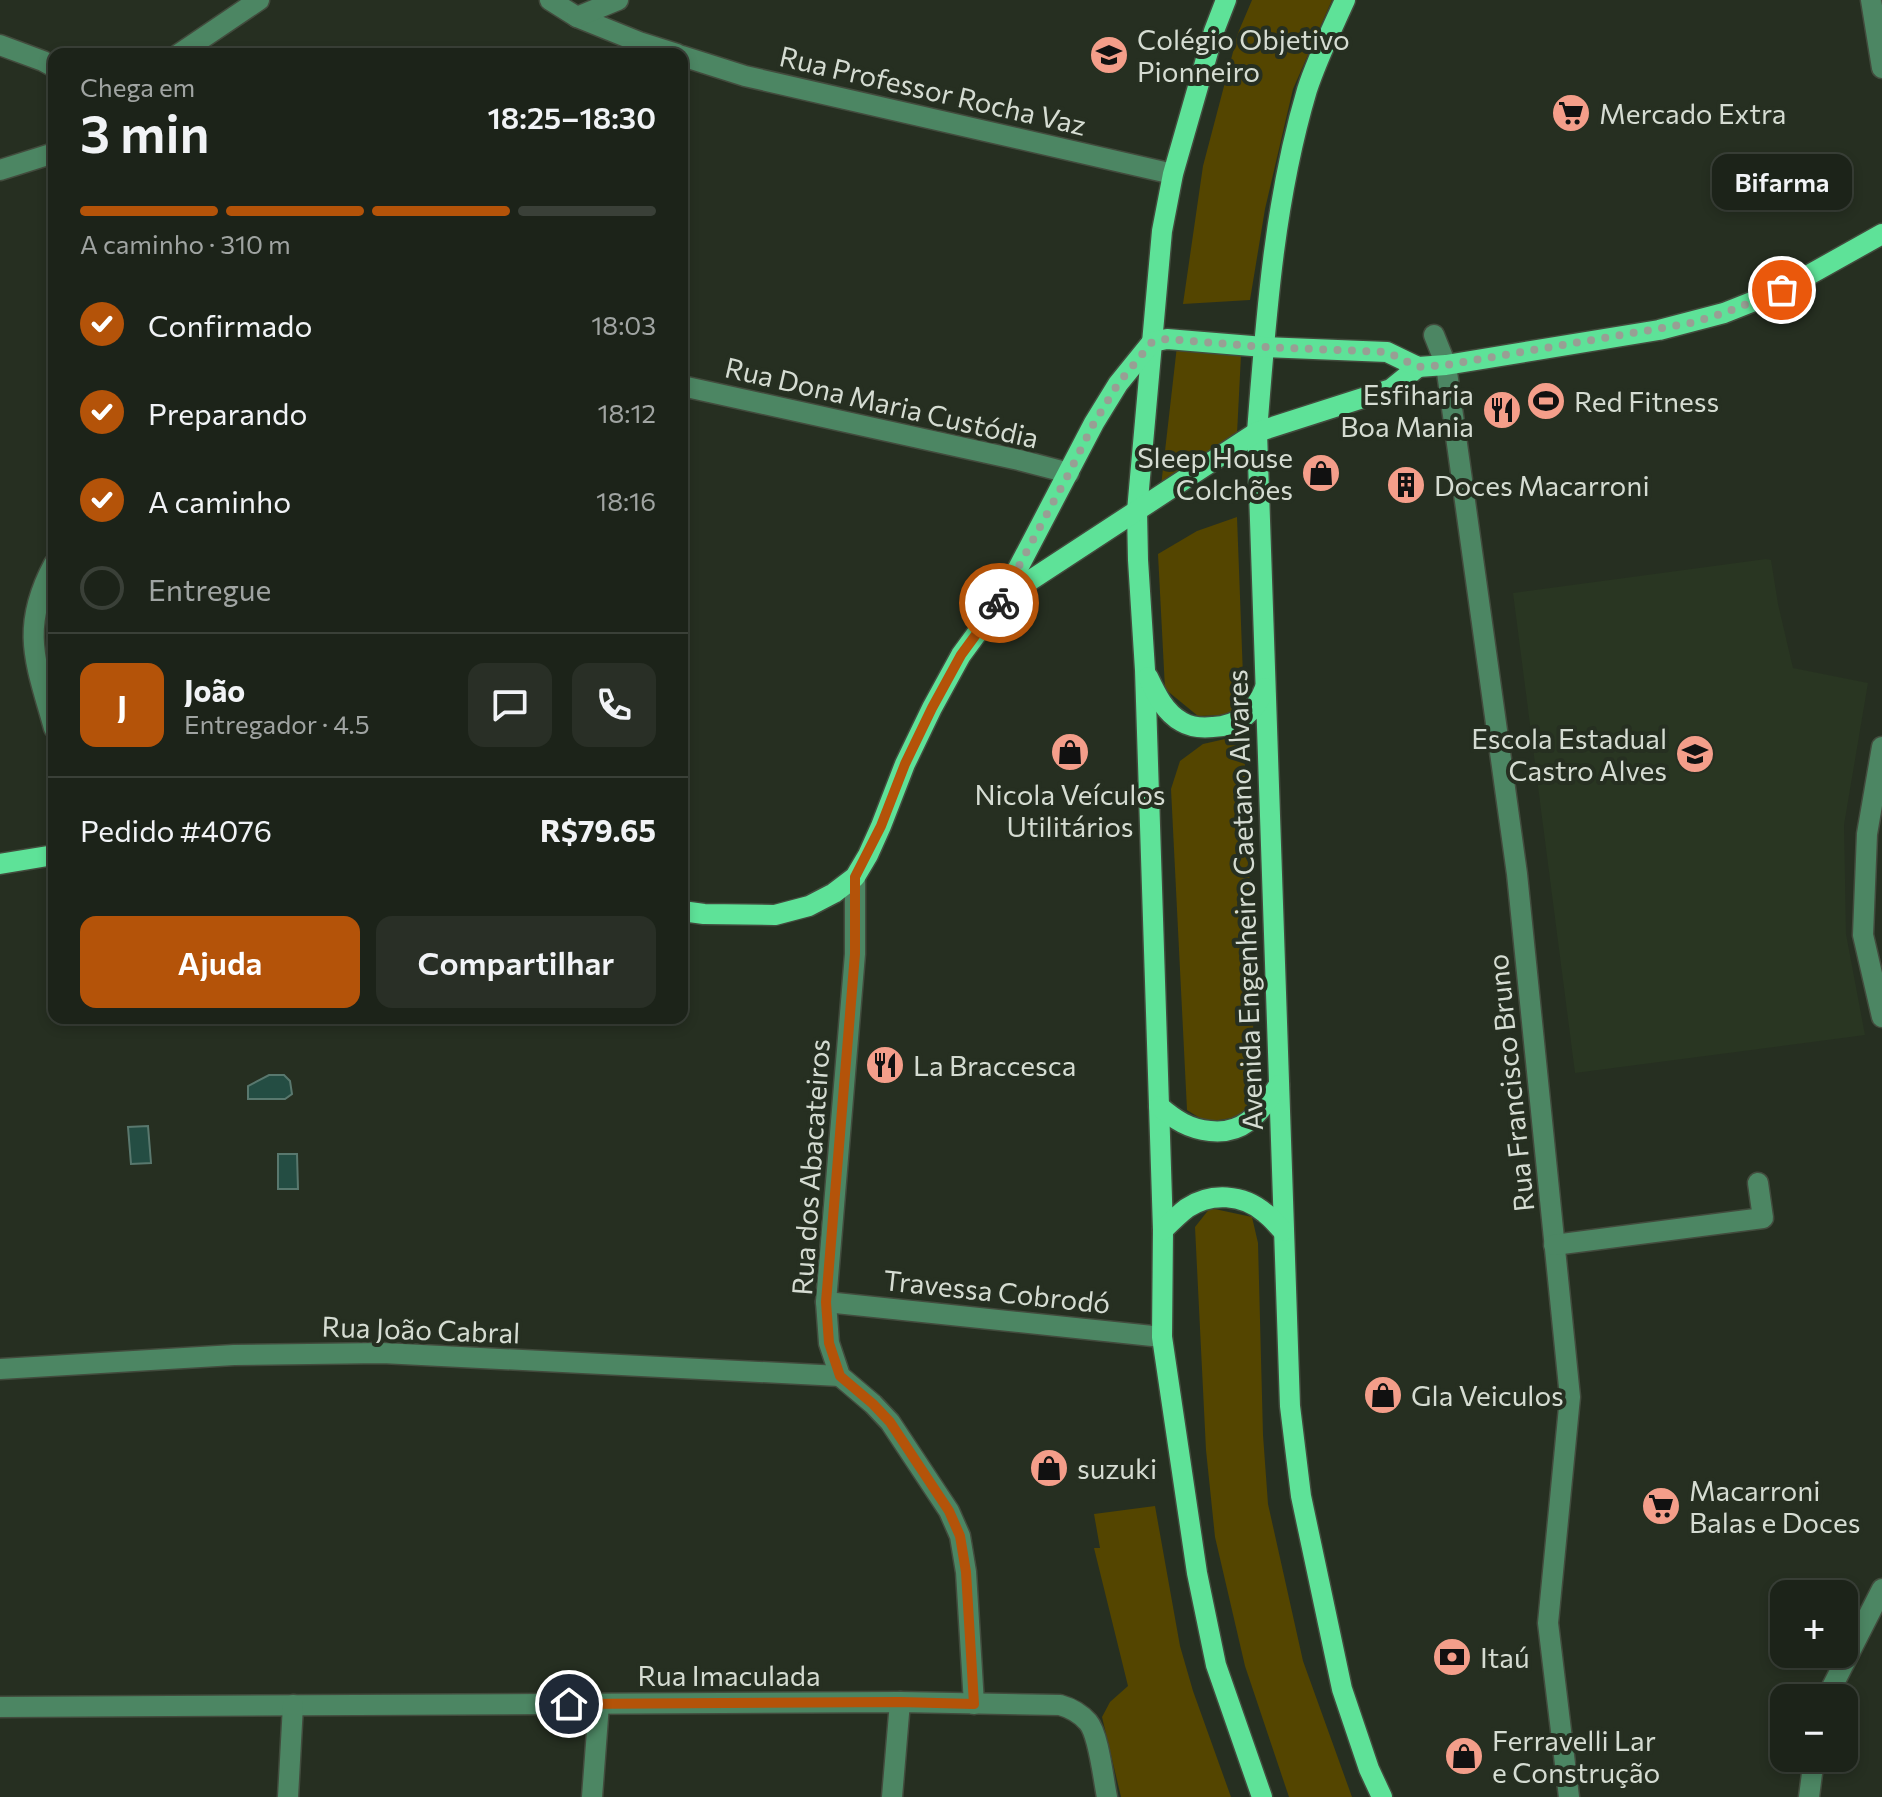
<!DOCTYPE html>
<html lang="pt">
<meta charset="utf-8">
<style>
body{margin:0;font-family:Commissioner,sans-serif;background:#292f26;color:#f1f3f6;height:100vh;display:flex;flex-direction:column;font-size:30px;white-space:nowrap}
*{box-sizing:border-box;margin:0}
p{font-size:26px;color:#a0a4a2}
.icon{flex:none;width:44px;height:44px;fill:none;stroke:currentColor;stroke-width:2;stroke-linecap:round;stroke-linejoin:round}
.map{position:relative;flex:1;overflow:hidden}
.side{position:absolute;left:48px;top:48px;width:640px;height:976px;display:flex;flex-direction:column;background:#1c2319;border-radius:16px;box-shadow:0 4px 12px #0003,0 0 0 2px #3a4038}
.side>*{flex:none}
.buttons{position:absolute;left:1770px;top:1580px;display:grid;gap:16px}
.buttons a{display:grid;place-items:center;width:88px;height:88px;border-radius:16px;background:#1c2319;box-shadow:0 4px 12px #0003,0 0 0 2px #3a4038;font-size:40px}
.pin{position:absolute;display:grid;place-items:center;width:68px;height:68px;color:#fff;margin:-34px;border:4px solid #fff;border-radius:50%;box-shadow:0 2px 8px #0007}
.courier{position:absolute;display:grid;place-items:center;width:80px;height:80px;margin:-40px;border:6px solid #b45309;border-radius:50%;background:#fff;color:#222;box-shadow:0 2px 10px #0007}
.bubble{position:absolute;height:56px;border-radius:16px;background:#1c2319;box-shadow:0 4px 12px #0003,0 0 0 2px #3a4038;font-size:26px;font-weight:600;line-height:56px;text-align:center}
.summary em{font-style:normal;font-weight:600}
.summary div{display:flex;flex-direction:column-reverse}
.summary{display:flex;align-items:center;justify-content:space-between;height:136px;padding:0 32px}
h1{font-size:52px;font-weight:600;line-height:60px}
.bar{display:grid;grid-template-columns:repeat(4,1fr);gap:12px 8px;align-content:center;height:96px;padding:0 32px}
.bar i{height:10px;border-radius:6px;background:#3a4038}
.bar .current{background:#b45309}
.bar p{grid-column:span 4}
.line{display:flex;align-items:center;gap:20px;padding:0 32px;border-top:2px solid #3a4038}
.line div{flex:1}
.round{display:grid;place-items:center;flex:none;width:84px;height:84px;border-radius:16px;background:#292f26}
ol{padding:0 32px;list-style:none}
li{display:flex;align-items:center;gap:24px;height:88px}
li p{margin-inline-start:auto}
li .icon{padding:8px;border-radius:50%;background:#b45309;color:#fff;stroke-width:4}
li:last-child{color:#a0a4a2}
li i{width:44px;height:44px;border:4px solid #3a4038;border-radius:50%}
.button{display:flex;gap:16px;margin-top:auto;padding:16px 32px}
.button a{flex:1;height:92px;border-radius:16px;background:#b45309;color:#fff;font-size:32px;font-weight:600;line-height:92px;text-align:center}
.button a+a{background:#292f26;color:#f1f3f6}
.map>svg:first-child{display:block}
</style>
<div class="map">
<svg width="1882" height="1797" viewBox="0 0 1882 1797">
<rect width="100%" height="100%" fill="#262f21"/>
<path fill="#293622" d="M1766,559l5,1 7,44 15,64 75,15 -24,142 2,109 19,101 -290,38 -62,-480z"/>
<g fill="#544500">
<path d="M1252,0h80l-39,89 -28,120 -15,91 -67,4 20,-138 35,-133z"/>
<path d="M1177,346l64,9 -4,79 -76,52z"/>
<path d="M1237,517l7,186 -16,12 -30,1 -33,-27 -7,-135 39,-23z"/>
<path d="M1225,739l17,9 5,29 8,326 -17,14 -32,5 -19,-12 -16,-321 9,-28 23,-17z"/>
<path d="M1210,1208l42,9 6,26 5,192 5,69 35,157 49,136h-63l-44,-131 -30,-129 -9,-87 -11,-223z"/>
<path d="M1155,1506l25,140 13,45 38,106h-110l-19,-80 8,-15 18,-16 -34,-138h6l-6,-34z"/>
</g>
<g fill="#244d43" stroke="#59786e" stroke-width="2">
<path d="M269,1075h15l6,6 2,13 -7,5h-37v-13z"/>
<path d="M148,1126l3,37 -20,1 -3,-37z"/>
<path d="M278,1154h19l1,35h-20z"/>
</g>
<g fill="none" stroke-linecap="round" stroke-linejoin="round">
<g stroke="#424b3d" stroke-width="23">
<g id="minor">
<path d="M550,0l27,17 62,25 38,12"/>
<path d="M1871,0l11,68"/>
<path d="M577,17l41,-17"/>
<path d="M0,45l43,16 11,6"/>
<path d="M179,54l80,-54"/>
<path d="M682,56l63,20 428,98"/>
<path d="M0,170l54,-17"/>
<path d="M1434,335l12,30 71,509 53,523 -22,226 21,174"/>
<path d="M682,386l337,74 50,13"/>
<path d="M54,564c-35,65 -18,99 0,164"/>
<path d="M1882,747l-15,87 -4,101 19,82"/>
<path d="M855,877v77l-29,348 3,41 11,33 33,28 17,18 59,89 11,25 6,36 8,132"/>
<path d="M1554,1245l209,-27 -5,-35"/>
<path d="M826,1302l336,35"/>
<path d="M0,1369l234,-14 148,-2 458,23"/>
<path d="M1829,1698l3,-11 50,-98"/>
<path d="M0,1707l900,-5 160,3c11,3 20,8 28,17 11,13 15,56 19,75"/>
<path d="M288,1797l5,-92"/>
<path d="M592,1797l7,-93"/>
<path d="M892,1797l8,-95"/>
<path d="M1809,1797l5,-39"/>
</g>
</g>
<g stroke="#424b3d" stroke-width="23">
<g id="major">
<path d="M1226,0l-12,31 -41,143 -11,57 -25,280 1,49 7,110 18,560 -1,107 35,236 19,92 46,132"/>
<path d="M1345,0c-13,29 -28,59 -38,90 -33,111 -41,227 -50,342l33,974 11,90 41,193 27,80 13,28"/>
<path d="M1005,597l252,-165 134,-43 27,-22"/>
<path d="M1148,677c8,17 17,36 34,45 10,6 21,6 31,5 26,-1 43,-16 52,-39"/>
<path d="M0,864l54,-9"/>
<path d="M682,911l22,3 71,1 34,-9 25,-13 21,-16 13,-22 13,-29 24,-62 27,-56 29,-53 41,-56 92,-176 24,-39 34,-42 15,-3 97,8 123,5 31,15 28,-2 213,-35 65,-17 58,-23 100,-56"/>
<path d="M1159,1106c16,14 30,23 51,25 36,4 50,-20 69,-46"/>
<path d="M1163,1230c8,-8 16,-16 24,-22 24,-16 56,-14 78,5 7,5 12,12 18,18"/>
</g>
</g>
<use href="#minor" stroke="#4c8663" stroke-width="20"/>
<use href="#major" stroke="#5ee298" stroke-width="20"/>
</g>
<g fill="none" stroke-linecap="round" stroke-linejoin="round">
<path stroke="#989f94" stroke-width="8" stroke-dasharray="0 14.4" d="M999,603l70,-130 25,-50 24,-39 34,-42 15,-3 97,8 123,5 31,15 28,-2 245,-42 33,-10 58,-23"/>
<path stroke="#b45309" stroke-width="10" d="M569,1704l331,-2 74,2 -8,-132 -6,-36 -11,-25 -59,-89 -17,-18 -33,-28 -11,-33 -3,-41 29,-348v-77l26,-51 24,-62 27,-56 29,-53 38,-52"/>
</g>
<defs>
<g id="school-disc" transform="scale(2)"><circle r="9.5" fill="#f49e8a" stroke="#262f21"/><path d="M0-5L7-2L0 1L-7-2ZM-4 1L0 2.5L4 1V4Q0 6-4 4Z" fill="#111"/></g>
<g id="supermarket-disc" transform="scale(2)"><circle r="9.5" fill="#f49e8a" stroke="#262f21"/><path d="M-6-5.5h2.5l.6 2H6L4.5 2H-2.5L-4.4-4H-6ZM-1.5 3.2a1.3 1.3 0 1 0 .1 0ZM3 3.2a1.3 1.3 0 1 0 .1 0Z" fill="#111"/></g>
<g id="stadium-disc" transform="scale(2)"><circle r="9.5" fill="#f49e8a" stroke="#262f21"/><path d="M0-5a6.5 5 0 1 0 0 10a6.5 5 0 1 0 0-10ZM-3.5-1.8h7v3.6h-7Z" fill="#111"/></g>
<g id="restaurant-disc" transform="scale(2)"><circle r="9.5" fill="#f49e8a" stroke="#262f21"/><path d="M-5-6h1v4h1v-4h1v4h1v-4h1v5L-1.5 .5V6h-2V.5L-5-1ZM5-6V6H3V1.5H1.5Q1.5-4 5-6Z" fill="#111"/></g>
<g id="shop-disc" transform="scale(2)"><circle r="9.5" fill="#f49e8a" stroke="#262f21"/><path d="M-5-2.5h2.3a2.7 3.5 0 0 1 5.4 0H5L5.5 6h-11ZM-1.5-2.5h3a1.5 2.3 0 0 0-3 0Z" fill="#111"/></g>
<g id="building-disc" transform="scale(2)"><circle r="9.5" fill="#f49e8a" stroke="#262f21"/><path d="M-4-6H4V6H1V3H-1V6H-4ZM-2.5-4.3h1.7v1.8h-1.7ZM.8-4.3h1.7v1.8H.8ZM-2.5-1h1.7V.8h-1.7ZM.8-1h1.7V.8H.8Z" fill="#111"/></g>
<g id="bank-disc" transform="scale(2)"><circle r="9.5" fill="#f49e8a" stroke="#262f21"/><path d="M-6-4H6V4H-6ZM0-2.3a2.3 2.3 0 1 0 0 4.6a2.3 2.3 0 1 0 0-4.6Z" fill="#111"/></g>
</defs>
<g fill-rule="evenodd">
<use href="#school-disc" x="1109" y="55"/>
<use href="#supermarket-disc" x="1571" y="113"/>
<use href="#stadium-disc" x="1546" y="401"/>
<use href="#restaurant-disc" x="1502" y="410"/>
<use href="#shop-disc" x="1321" y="473"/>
<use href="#building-disc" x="1406" y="485"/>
<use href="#shop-disc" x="1070" y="752"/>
<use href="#school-disc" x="1695" y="754"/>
<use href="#restaurant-disc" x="885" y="1065"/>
<use href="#shop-disc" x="1383" y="1395"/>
<use href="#shop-disc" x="1049" y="1468"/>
<use href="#supermarket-disc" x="1661" y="1506"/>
<use href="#bank-disc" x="1452" y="1657"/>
<use href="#shop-disc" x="1464" y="1756"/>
</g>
<g text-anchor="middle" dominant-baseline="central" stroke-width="8" stroke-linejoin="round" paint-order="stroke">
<g font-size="28" fill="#d5dcd2" stroke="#262f21" text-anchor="start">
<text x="1137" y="39">Colégio Objetivo<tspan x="1137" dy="32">Pionneiro</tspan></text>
<text x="1599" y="113">Mercado Extra</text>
<text x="1474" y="394" text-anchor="end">Esfiharia<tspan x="1474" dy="32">Boa Mania</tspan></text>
<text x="1574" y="401">Red Fitness</text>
<text x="1293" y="457" text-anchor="end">Sleep House<tspan x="1293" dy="32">Colchões</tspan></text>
<text x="1434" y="485">Doces Macarroni</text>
<text x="1667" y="738" text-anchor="end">Escola Estadual<tspan x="1667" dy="32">Castro Alves</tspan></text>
<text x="1070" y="794" text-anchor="middle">Nicola Veículos<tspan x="1070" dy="32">Utilitários</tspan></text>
<text x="913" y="1065">La Braccesca</text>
<text x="1411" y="1395">Gla Veiculos</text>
<text x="1077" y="1468">suzuki</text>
<text x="1689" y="1490">Macarroni<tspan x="1689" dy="32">Balas e Doces</tspan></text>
<text x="1480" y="1657">Itaú</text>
<text x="1492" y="1740">Ferravelli Lar<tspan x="1492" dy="32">e Construção</tspan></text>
</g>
<g font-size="28" fill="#d5dcd2" stroke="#262f21">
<text transform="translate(933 90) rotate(13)">Rua Professor Rocha Vaz</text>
<text transform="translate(882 402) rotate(13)">Rua Dona Maria Custódia</text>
<text transform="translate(1244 900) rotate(-92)">Avenida Engenheiro Caetano Alvares</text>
<text transform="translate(1510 1083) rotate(-96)">Rua Francisco Bruno</text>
<text transform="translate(810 1167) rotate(-86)">Rua dos Abacateiros</text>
<text transform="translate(997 1291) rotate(6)">Travessa Cobrodó</text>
<text transform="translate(421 1329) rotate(2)">Rua João Cabral</text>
<text x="729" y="1675">Rua Imaculada</text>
</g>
</g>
</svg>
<div class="buttons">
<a>+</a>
<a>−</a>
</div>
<div class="pin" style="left:1782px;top:290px;background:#ea580c"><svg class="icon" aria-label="bag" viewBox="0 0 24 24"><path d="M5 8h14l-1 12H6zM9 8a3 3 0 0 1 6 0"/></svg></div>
<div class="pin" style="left:569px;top:1704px;background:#1f2937"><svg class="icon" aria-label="home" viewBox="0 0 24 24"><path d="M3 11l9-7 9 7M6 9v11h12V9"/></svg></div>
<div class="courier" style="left:999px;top:603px"><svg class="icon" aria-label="bike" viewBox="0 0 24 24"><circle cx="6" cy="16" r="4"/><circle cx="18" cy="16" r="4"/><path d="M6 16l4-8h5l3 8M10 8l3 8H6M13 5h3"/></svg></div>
<div class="bubble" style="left:1712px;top:154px;width:140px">Bifarma</div>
<section class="side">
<div class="summary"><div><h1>3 min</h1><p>Chega em</p></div><em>18:25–18:30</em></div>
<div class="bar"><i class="current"></i><i class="current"></i><i class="current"></i><i></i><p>A caminho · 310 m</p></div>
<ol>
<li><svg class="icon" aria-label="check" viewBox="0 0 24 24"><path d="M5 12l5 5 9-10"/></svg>Confirmado<p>18:03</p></li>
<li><svg class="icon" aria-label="check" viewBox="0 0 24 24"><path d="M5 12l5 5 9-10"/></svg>Preparando<p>18:12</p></li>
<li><svg class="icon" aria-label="check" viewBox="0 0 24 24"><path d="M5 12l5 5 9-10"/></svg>A caminho<p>18:16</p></li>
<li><i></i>Entregue</li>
</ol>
<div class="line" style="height:144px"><b class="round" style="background:#b45309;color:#fff">J</b><div><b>João</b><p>Entregador · 4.5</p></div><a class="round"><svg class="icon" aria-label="chat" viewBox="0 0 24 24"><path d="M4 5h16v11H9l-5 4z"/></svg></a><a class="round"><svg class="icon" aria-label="phone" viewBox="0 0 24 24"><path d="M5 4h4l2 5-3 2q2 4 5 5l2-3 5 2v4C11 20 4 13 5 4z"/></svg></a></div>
<div class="line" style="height:104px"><div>Pedido #4076</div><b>R$79.65</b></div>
<div class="button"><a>Ajuda</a><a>Compartilhar</a></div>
</section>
</div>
